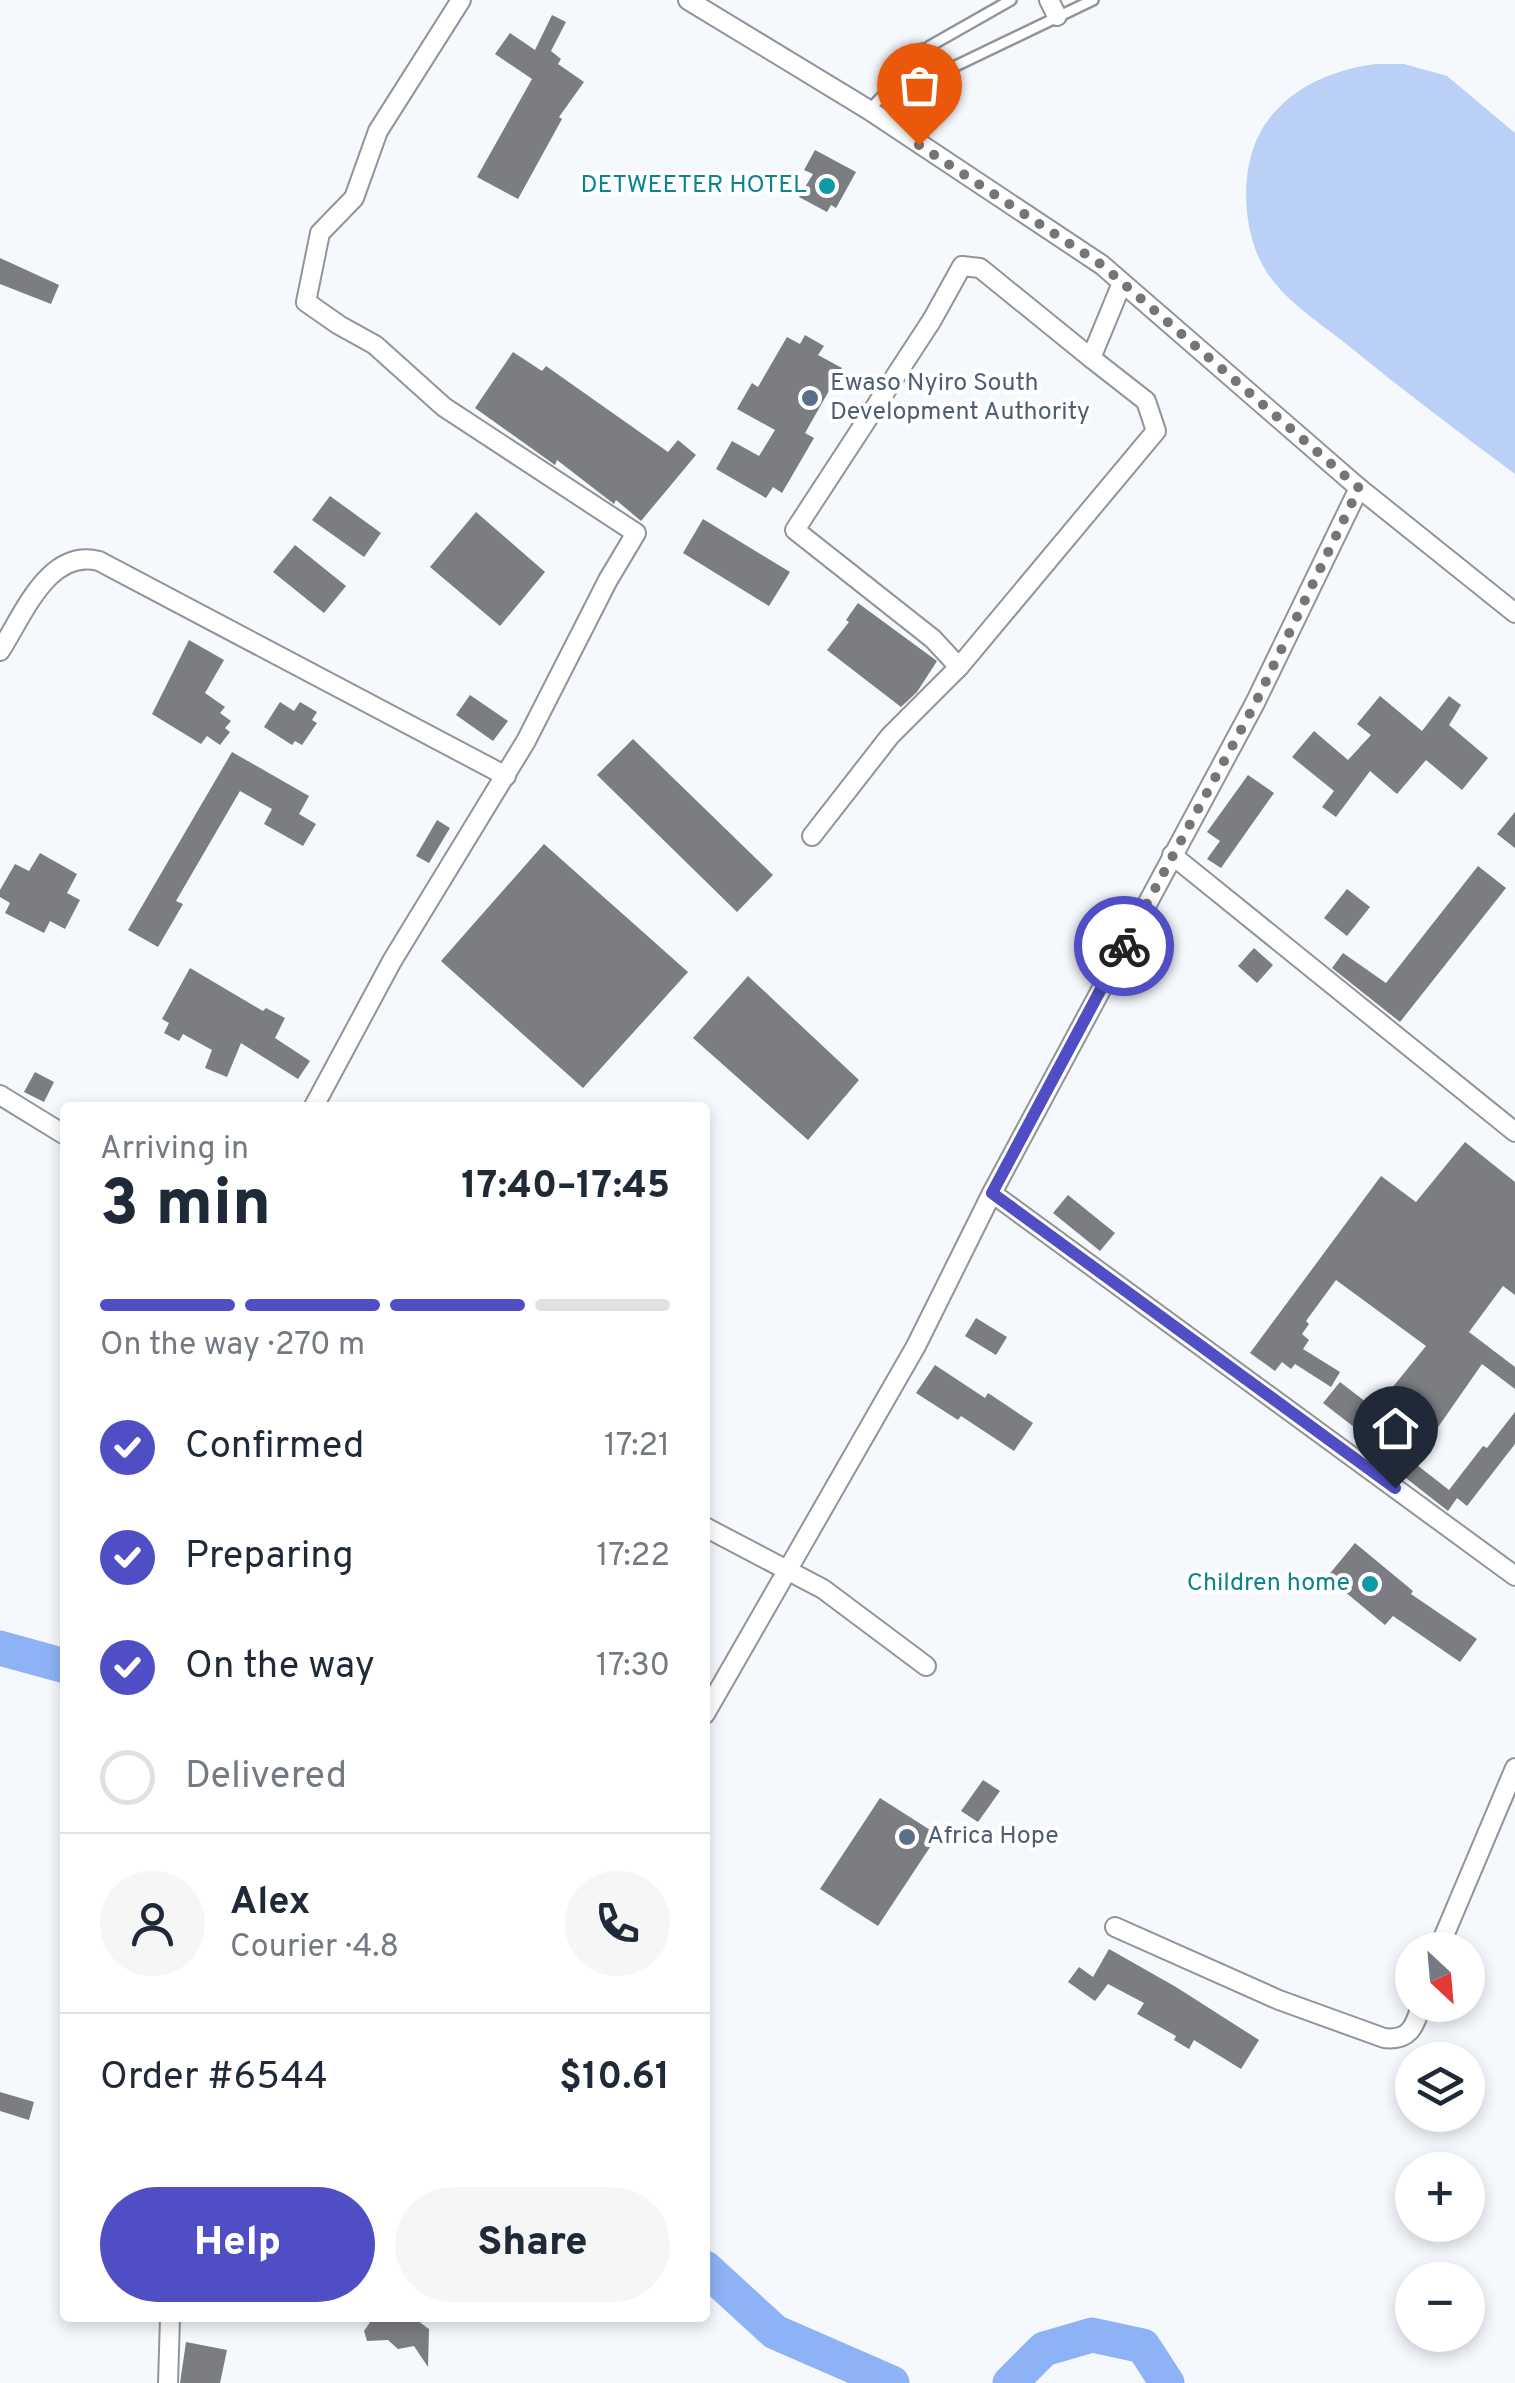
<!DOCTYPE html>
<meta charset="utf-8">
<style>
body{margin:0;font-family:Overpass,sans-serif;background:#f6f6f7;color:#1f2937;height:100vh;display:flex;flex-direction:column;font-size:38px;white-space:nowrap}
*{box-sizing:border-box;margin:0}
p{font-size:32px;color:#747a83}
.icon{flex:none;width:55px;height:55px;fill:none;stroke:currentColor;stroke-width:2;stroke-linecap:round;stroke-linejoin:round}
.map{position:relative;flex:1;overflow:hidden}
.side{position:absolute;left:60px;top:1102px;width:650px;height:1220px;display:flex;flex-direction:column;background:#fff;border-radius:10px;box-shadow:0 5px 15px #0003}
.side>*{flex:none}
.needle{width:65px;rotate:154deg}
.tools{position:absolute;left:1395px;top:1932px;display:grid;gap:20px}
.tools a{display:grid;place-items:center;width:90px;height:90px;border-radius:50%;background:#fff;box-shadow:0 5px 15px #0003;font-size:50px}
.pin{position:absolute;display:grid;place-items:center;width:85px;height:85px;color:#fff;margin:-102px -42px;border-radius:50% 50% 50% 0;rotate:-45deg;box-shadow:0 0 10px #0007}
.pin .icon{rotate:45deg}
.courier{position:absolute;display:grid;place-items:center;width:100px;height:100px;margin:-50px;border:8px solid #4f4ec4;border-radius:50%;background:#fff;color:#222;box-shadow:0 2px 12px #0007}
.summary em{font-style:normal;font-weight:800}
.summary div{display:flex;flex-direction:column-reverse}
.summary{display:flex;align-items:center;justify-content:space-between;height:170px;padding:0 40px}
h1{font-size:65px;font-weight:800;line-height:75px}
.bar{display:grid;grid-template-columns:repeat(4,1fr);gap:15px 10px;align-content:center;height:120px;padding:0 40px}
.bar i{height:12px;border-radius:8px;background:#e0e1e3}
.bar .selected{background:#4f4ec4}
.bar p{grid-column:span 4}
.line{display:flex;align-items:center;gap:25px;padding:0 40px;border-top:2px solid #e0e1e3}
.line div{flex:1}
.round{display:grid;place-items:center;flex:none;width:105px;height:105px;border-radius:52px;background:#f6f6f7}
ol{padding:0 40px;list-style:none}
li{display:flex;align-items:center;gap:30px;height:110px}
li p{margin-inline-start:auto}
li .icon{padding:10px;border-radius:50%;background:#4f4ec4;color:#fff;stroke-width:4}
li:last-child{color:#747a83}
li i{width:55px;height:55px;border:5px solid #e0e1e3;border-radius:50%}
.button{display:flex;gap:20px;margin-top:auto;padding:20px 40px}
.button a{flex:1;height:115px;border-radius:60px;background:#4f4ec4;color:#fff;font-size:40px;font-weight:800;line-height:115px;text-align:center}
.button a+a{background:#f6f6f7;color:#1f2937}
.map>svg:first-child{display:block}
</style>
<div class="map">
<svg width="1515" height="2383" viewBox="0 0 1515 2383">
<rect width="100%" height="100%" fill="#f5f8fd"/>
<path fill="#bad0f6" d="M1376,64h28l43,12 68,57v341c-58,-43 -115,-86 -170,-131 -29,-23 -65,-45 -83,-79 -20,-37 -22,-96 -1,-133 23,-41 71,-62 115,-67z"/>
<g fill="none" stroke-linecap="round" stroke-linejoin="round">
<g stroke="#8db2f5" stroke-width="35">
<path d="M0,1648l65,18"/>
<path d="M705,2268l70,64 117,51"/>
<path d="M1010,2383l34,-34 48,-14 51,11 24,37"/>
</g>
</g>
<g fill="#7b7d82">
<path d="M552,15l14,7 -15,29 10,8 -3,5 26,18 -25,35 3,2 -44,80 -41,-22 55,-98 -37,-25 15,-21 25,17z"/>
<path d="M815,150l41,22 -20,36 -5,-3 -4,7 -28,-15 14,-23 -9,-4z"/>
<path d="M0,258l59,27 -8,19 -51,-20z"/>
<path d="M805,335l19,11 -6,9 24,13 -37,65 9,5 -32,55 -9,-6 -7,11 -50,-29 16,-28 27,15 16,-26 -38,-21 15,-26 6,4 29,-50 13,7z"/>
<path d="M513,352l29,19 4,-5 122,86 10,-12 18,15 -55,66 -25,-21 -2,4 -57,-44 -2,5 -80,-57z"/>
<path d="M330,496l51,37 -17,24 -52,-37z"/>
<path d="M476,512l69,60 -45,54 -70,-59z"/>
<path d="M703,519l87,53 -21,34 -86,-53z"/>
<path d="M295,545l51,41 -22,27 -51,-41z"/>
<path d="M858,603l79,58 -20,31 -16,15 -74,-57 22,-28 -3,-2z"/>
<path d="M189,640l35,20 -19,33 20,14 -5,6 11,8 -6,7 5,4 -10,13 -13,-9 -6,8 -49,-30z"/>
<path d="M470,695l38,26 -15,20 -37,-26z"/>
<path d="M1380,696l42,35 27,-35 12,9 -12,20 39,33 -26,32 -36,-30 -29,34 -27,-23 -34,46 -14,-10 12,-16 -42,-34 22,-26 34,29 23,-25 -14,-11z"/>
<path d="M280,702l14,9 6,-9 17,10 -5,8 5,3 -15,22 -7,-4 -3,4 -28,-18z"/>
<path d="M633,739l140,136 -36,37 -140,-137z"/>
<path d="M232,752l77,44 -10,18 17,10 -13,22 -39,-22 8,-15 -32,-18 -64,110 7,3 -25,43 -30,-17z"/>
<path d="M1248,775l26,18 -53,75 -14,-9 13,-18 -13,-9z"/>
<path d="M1515,812v36l-18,-14z"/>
<path d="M437,820l13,8 -21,35 -13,-7z"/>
<path d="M544,844l144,128 -105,116 -142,-127z"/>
<path d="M40,853l37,21 -10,19 13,7 -15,29 -15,-8 -6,12 -39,-20 5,-10 -10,-6v-7l15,-26 14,7z"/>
<path d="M1478,866l28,22 -106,134 -68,-54 11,-15 43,30z"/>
<path d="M1347,889l23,18 -23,29 -23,-18z"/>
<path d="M1153,930l16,6 -11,29 -17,-7z"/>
<path d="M1254,948l19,17 -16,18 -19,-17z"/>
<path d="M190,968l73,43 3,-3 19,10 -10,20 35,23 -12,18 -57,-36 -14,34 -22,-9 7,-18 -29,-16 -4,7 -15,-8 5,-10 -7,-4z"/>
<path d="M748,976l111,104 -51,60 -115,-102z"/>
<path d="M35,1072l19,10 -10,20 -20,-10z"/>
<path d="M1465,1142l50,40v113l-12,-9 -34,46 46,35v22l-33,-25 -48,69 -17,-12 -27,34 -67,-52 17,-21 35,27 51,-63 -90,-66 -30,41 3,3 -7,10 7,6 -6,9 37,23 -9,15 -36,-23 -4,5 -9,-7 -7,9 -25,-18 131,-177 35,26z"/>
<path d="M1068,1195l47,38 -15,18 -47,-38z"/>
<path d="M976,1318l31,19 -11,18 -31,-19z"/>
<path d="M935,1365l50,33 3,-5 45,30 -19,28 -53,-35 -3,4 -42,-27z"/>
<path d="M1515,1412v32l-48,62 -10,-8 -9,13 -60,-47 11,-13 50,39 34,-44 4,2z"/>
<path d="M1355,1543l58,48 -2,3 66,45 -17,23 -67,-46 -8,9 -58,-48z"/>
<path d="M983,1780l17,11 -22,31 -17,-11z"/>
<path d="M880,1798l58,37 -60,91 -58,-37z"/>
<path d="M1109,1949l67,38 83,53 -18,29 -47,-29 -5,9 -15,-9 2,-4 -39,-22 7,-11 -36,-19 -13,17 -27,-19 11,-15 14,10z"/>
<path d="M0,2092l34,10 -5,18 -29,-9z"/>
<path d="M373,2318h41l15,11 -1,38 -14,-21 -16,3 -10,-9 -21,1 -3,-10z"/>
<path d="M186,2342l41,8 -7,33h-40z"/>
</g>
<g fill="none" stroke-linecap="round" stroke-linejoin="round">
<g stroke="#929499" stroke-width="14">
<g id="service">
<path d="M869,110l61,-64 81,-46"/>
<path d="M896,129l45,-56 152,-73"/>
</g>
</g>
<g stroke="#929499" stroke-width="22">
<g id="minor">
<path d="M688,0l181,110 233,155 257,223 156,125"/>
<path d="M1049,0l8,16"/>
<path d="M923,53l18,20"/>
<path d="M0,651c23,-35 48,-103 99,-90l407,215"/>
<path d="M959,667l197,-236 -10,-30 -55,-43"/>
<path d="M812,836l78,-100 69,-69 -26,-28 -138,-109 137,-210 30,-54 18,2 111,90 31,-75"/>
<path d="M1172,855l343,277"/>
<path d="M0,1095l65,40"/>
<path d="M313,1108l79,-147 134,-220 82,-161 28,-47 -192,-126 -69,-62 -36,-20 -33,-23 14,-69 34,-35 24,-67 83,-131"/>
<path d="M992,1193l523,383"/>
<path d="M705,1527l118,62 103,77"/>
<path d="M705,1714l211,-368 76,-153 263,-490 104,-215"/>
<path d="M1115,1927l164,73 105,38c25,3 31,-11 37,-33"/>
<path d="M1438,1950l77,-182"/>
<path d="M168,2383l2,-65"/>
</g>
</g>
<use href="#service" stroke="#fff" stroke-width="9"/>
<use href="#minor" stroke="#fff" stroke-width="18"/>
</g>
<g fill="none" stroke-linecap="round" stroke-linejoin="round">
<path stroke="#747578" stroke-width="10" stroke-dasharray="0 18" d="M919,145l183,120 257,223 -104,216 -131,242"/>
<path stroke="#4f4ec4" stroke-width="12" d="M1124,946l-132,247 403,295"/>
</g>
<g fill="#0f9aa8" stroke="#fff" stroke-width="4">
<circle cx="827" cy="186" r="10"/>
<circle cx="1370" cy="1584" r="10"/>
</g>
<g fill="#5c6f8a" stroke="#fff" stroke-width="4">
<circle cx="810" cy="398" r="10"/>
<circle cx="907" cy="1837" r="10"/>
</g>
<g text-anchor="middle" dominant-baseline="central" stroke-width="8" stroke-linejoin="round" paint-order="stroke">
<g font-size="25" fill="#0d838f" stroke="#fff" text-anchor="end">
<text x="807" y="186">DETWEETER HOTEL</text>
<text x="1350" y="1584">Children home</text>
</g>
<g font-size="25" fill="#4e5e75" stroke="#fff" text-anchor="start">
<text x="830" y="384">Ewaso Nyiro South<tspan x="830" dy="29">Development Authority</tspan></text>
<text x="927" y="1837">Africa Hope</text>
</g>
</g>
</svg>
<div class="tools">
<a><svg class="needle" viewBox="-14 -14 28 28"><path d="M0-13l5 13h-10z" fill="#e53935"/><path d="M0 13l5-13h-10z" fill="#747a83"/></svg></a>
<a><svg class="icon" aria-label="layers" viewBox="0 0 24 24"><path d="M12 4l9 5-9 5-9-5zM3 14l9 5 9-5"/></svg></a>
<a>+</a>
<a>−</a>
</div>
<div class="pin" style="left:919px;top:145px;background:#ea580c"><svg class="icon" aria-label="bag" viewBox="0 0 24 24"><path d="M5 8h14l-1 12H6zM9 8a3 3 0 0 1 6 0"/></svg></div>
<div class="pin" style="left:1395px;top:1488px;background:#1f2937"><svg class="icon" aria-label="home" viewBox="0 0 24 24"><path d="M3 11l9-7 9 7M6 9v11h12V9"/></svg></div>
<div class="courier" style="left:1124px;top:946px"><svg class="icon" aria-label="bike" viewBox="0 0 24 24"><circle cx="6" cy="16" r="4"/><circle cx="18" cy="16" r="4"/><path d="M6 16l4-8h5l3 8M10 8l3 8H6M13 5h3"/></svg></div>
<section class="side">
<div class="summary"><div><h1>3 min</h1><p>Arriving in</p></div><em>17:40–17:45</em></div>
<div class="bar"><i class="selected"></i><i class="selected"></i><i class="selected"></i><i></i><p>On the way · 270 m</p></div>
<ol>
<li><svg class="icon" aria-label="check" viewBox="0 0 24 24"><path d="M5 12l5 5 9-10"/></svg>Confirmed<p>17:21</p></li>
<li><svg class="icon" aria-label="check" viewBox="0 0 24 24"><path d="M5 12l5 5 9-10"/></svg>Preparing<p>17:22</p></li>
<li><svg class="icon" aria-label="check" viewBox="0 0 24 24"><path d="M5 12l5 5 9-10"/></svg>On the way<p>17:30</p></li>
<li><i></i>Delivered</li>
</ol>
<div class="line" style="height:180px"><a class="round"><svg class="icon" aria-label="person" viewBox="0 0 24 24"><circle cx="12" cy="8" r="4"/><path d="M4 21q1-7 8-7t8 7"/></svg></a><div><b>Alex</b><p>Courier · 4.8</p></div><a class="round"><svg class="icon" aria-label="phone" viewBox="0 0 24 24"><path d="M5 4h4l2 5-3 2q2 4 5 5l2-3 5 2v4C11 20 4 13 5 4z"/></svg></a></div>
<div class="line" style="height:130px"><div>Order #6544</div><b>$10.61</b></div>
<div class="button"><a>Help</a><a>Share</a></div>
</section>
</div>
